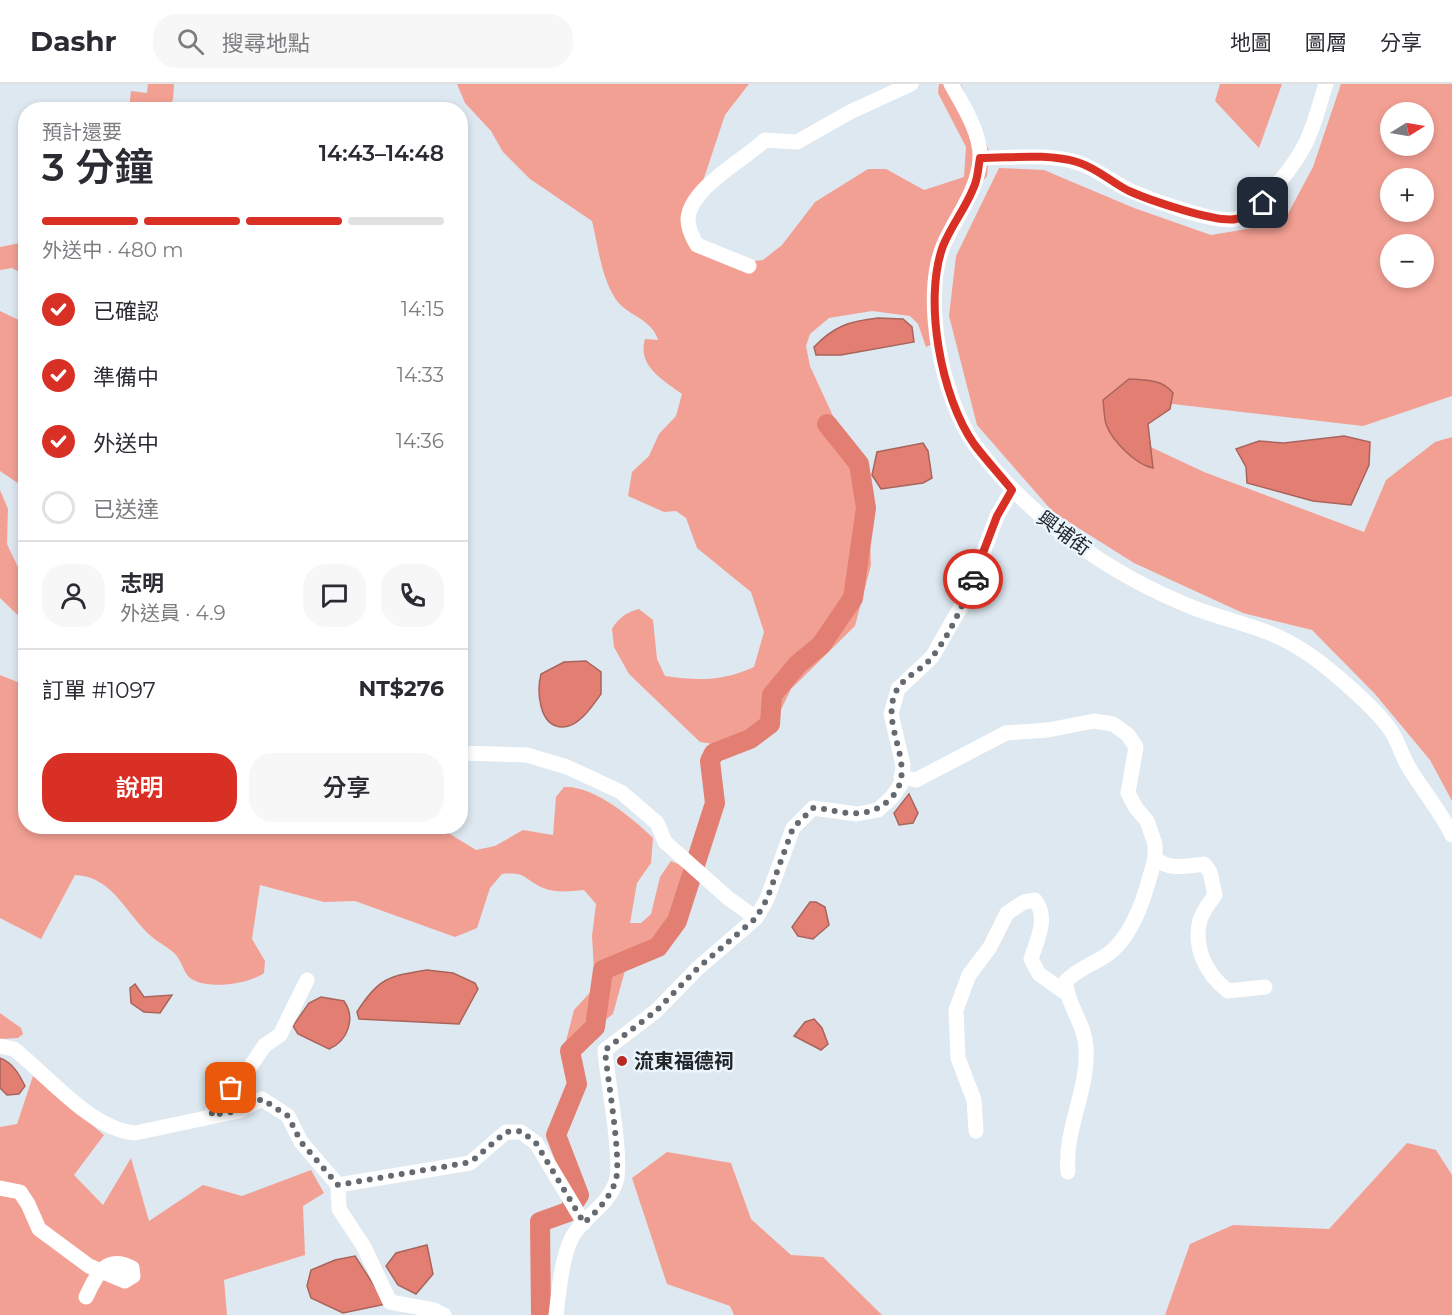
<!DOCTYPE html>
<html lang="zh-TW">
<meta charset="utf-8">
<style>
body{margin:0;font-family:Montserrat,"Noto Sans TC",sans-serif;background:#f7f7f7;color:#2b2b33;height:100vh;display:flex;flex-direction:column;font-size:22px;white-space:nowrap}
*{box-sizing:border-box;margin:0}
p{font-size:20px;color:#7c7c81}
.icon{flex:none;width:33px;height:33px;fill:none;stroke:currentColor;stroke-width:2;stroke-linecap:round;stroke-linejoin:round}
.map{position:relative;flex:1;overflow:hidden}
.side{position:absolute;left:18px;top:18px;width:450px;height:732px;display:flex;flex-direction:column;background:#fff;border-radius:24px;box-shadow:0 3px 9px #0003}
.side>*{flex:none}
.needle{width:39px;rotate:79deg}
.buttons{position:absolute;left:1380px;top:18px;display:grid;gap:12px}
.buttons a{display:grid;place-items:center;width:54px;height:54px;border-radius:50%;background:#fff;box-shadow:0 3px 9px #0003;font-size:30px}
.pin{position:absolute;display:grid;place-items:center;width:51px;height:51px;color:#fff;margin:-26px;border-radius:12px;box-shadow:0 3px 9px #0006}
.courier{position:absolute;display:grid;place-items:center;width:60px;height:60px;margin:-30px;border:4px solid #d93025;border-radius:50%;background:#fff;color:#222;box-shadow:0 2px 8px #0007}
.summary em{font-style:normal;font-weight:600}
.summary div{display:flex;flex-direction:column-reverse}
.summary{display:flex;align-items:center;justify-content:space-between;height:102px;padding:0 24px}
h1{font-size:39px;font-weight:600;line-height:45px}
.bar{display:grid;grid-template-columns:repeat(4,1fr);gap:9px 6px;align-content:center;height:72px;padding:0 24px}
.bar i{height:8px;border-radius:4px;background:#e1e1e2}
.bar .active{background:#d93025}
.bar p{grid-column:span 4}
.line{display:flex;align-items:center;gap:15px;padding:0 24px;border-top:2px solid #e1e1e2}
.line div{flex:1}
.round{display:grid;place-items:center;flex:none;width:63px;height:63px;border-radius:24px;background:#f7f7f7}
ol{padding:0 24px;list-style:none}
li{display:flex;align-items:center;gap:18px;height:66px}
li p{margin-inline-start:auto}
li .icon{padding:6px;border-radius:50%;background:#d93025;color:#fff;stroke-width:4}
li:last-child{color:#7c7c81}
li i{width:33px;height:33px;border:3px solid #e1e1e2;border-radius:50%}
.primary-button{display:flex;gap:12px;margin-top:auto;padding:12px 24px}
.primary-button a{flex:1;height:69px;border-radius:24px;background:#d93025;color:#fff;font-size:24px;font-weight:600;line-height:69px;text-align:center}
.primary-button a+a{background:#f7f7f7;color:#2b2b33}
header{display:flex;align-items:center;gap:36px;box-sizing:border-box;height:84px;padding:0 30px;background:#fff;border-bottom:2px solid #e1e1e2}
header strong{font-size:28px}
nav{display:flex;gap:33px;margin-inline-start:auto;font-size:21px}
.search{width:420px;height:54px;background:#f7f7f7;display:flex;align-items:center;gap:15px;box-sizing:border-box;padding:0 21px;border-radius:24px;color:#7c7c81;font-size:22px}
.map>svg:first-child{display:block}
</style>
<header>
<strong>Dashr</strong>
<div class="search"><svg class="icon" aria-label="search" viewBox="0 0 24 24"><circle cx="10" cy="10" r="6"/><path d="M15 15l6 6"/></svg>搜尋地點</div>
<nav><a>地圖</a><a>圖層</a><a>分享</a></nav>
</header>
<div class="map">
<svg width="1452" height="1231" viewBox="0 0 1452 1231">
<rect width="100%" height="100%" fill="#dee8f0"/>
<g fill="#f3a094" fill-rule="evenodd">
<path d="M148,0h26l-1,16 -7,9h-37l2,-18 16,2z"/>
<path d="M457,0h292l-24,31 -32,96 -3,20 35,33 38,-4 19,-15 33,-43 53,-33h18l38,21 40,-13 2,-30 -28,-54 1,-9 22,1 28,66 -2,25 -24,30 -24,66 -2,70 -11,5 -8,-23 -8,-8 -38,-5 -43,7 -19,16 -4,12 4,20 51,111 8,37 2,51 -16,61 -64,63 -17,35 -20,15 -23,8 -31,-5 -71,-68 -15,-27 -2,-18c6,-11 15,-17 27,-20l14,11 4,39 8,17c34,5 58,5 89,-9l10,-35 -13,-40 -54,-44 -11,-30 -10,-7 -12,1 -36,-16 4,-24 17,-16 10,-22 17,-18 6,-22c-19,-14 -45,-28 -37,-55l13,1c-6,-22 -32,-24 -43,-42 -14,-22 -17,-52 -23,-77l-62,-42 -27,-27 -12,-21 -26,-28z"/>
<path d="M1220,0h62l-23,64 -44,-47z"/>
<path d="M1341,0h111v312l-89,30 -225,-26 -15,34 81,38 160,60 22,-52 49,-38 17,-5v364l-22,-41 -55,-66 -63,-64 -69,-17 -109,-50 -81,-51 -76,-87 -28,-109 7,-60 43,-88 45,2 90,38 77,27 72,-12 30,-56zM1390,28h34v34h-34zM1390,94h34v34h-34zM1390,160h34v34h-34z"/>
<path d="M25,158v33l-13,-7 -12,2v-23z"/>
<path d="M0,227l25,12v165l-25,-17z"/>
<path d="M0,406l8,19 -1,35 18,38v40l-25,-24z"/>
<path d="M0,591l25,10 1,141h411l39,24 19,-4 28,-16 30,5 3,-38 8,-10c29,-2 69,31 89,51l-2,25 -14,20 -7,40h11l10,-9 9,-37 11,-16 17,7 -1,24 -23,56 -35,8 -16,58 -42,31 -5,-4 8,-31 21,-23 -3,-51 4,-32 -12,-14c-15,1 -28,4 -43,-3 -19,-9 -14,-15 -39,-13l-12,14 -13,40 -22,9 -100,-36 -31,1 -64,-17 -8,54 13,22 -1,12c-15,11 -59,18 -75,4 -6,-6 -8,-18 -15,-24 -6,-6 -15,-10 -22,-16 -25,-21 -39,-61 -77,-62l-34,64 -41,-21z"/>
<path d="M0,929l21,15 2,6 -5,4 -18,1z"/>
<path d="M33,992l71,59 -30,40 29,30 28,-47 18,63 54,-36 39,11 69,-26 13,23 -21,13 2,49 -81,25 3,35h-227v-188l17,-3z"/>
<path d="M1407,1059l29,7 16,25v140h-287l25,-71 43,-19 96,4z"/>
<path d="M667,1068l64,11 20,56 40,36 32,2 59,58h-148l-4,-9 -63,-22 -35,-106z"/>
</g>
<g fill="#e37f72" stroke="#a9645c" stroke-width="1.5">
<path d="M878,234l25,1 9,8 2,15 -73,13h-25l-2,-8c20,-21 36,-26 64,-29z"/>
<path d="M1129,295c16,1 33,0 44,14l-3,16 -22,15 5,44c-17,-3 -41,-27 -47,-44 -2,-7 -2,-16 -3,-24z"/>
<path d="M1344,352l26,6 -1,23 -18,40 -38,-4 -66,-18 -1,-16 -10,-18 23,-8 25,2z"/>
<path d="M923,359l5,8 4,27 -9,5 -42,6 -9,-14 5,-23z"/>
<path d="M586,577l15,11v22c-8,11 -22,33 -38,33 -25,0 -26,-37 -22,-53l23,-12z"/>
<path d="M909,710l9,19 -5,10 -14,2 -5,-12z"/>
<path d="M810,818h6l9,5 4,18 -16,14 -15,-3 -6,-9z"/>
<path d="M427,886l26,3 22,10 3,6 -19,35 -100,-5 -2,-7c21,-34 32,-36 70,-42z"/>
<path d="M135,900l9,13 28,-2 -12,18 -16,-1 -13,-9 -1,-15z"/>
<path d="M321,913l23,4c12,17 4,40 -15,48l-31,-15 -5,-8 16,-23z"/>
<path d="M814,935l8,9 6,16 -7,6 -27,-14 11,-14z"/>
<path d="M0,974c13,5 19,16 25,28l-6,8 -12,1 -7,-7z"/>
<path d="M427,1161l6,29 -17,20 -18,-9 -12,-19 10,-13z"/>
<path d="M355,1172l31,48 -43,9 -32,-15 -4,-12 4,-16 24,-10z"/>
</g>
<g fill="none" stroke-linecap="round" stroke-linejoin="round">
<path stroke="#e37f72" stroke-width="20" d="M541,1231l-1,-93 28,-10 11,-17 -23,-60 21,-51 -7,-33 25,-24 8,-57 55,-23 19,-26 38,-118 -5,-42 4,-8 36,-14 20,-15 2,-29 26,-31 23,-19 32,-47 13,-90 -7,-44 -32,-40"/>
<g stroke="#fff" stroke-width="15">
<path d="M951,0c12,21 31,51 29,76 -3,32 -23,55 -36,84 -23,52 -2,155 31,201 55,74 134,129 219,163 34,13 74,20 105,40 24,14 81,63 94,86 6,10 9,22 15,32 14,24 32,44 44,69"/>
<path d="M980,74c33,0 68,-5 99,5 20,7 34,20 52,28 21,9 84,33 105,28 20,-4 57,-52 67,-71 11,-19 16,-43 23,-64"/>
<path d="M749,182l-52,-21c-5,-8 -9,-16 -9,-26 2,-31 56,-59 77,-79l32,2 53,-30 61,-28"/>
<path d="M460,669l67,2 40,12 54,25 36,31 8,19 63,56 28,20"/>
<path d="M901,693l15,3 90,-47 42,-3 46,-9 19,3 15,11 8,12 -8,46 8,15 11,13 8,23v14c14,13 31,8 49,6l6,8 5,23c-5,7 -12,16 -15,25 -7,28 6,54 28,71l37,-4"/>
<path d="M0,962l14,3c34,27 78,81 121,84l104,-22 23,-12 26,17 13,26 37,43 1,24 25,38 26,55 44,8 10,5"/>
<path d="M211,1031l9,-18 21,-17 24,-35 15,-10 27,-55"/>
<path d="M976,1047l-2,-31 -16,-42 -2,-48 13,-35 21,-28 17,-34 17,-11 11,-2c14,18 2,40 -4,59l8,15 27,19"/>
<path d="M1068,1088c-4,-43 21,-82 18,-125 -1,-24 -20,-43 -20,-66 16,-16 33,-18 47,-31 24,-22 34,-62 42,-92"/>
<path d="M338,1101l132,-22 36,-31h15l15,11 48,80"/>
<path d="M0,1104l20,4 8,12 11,25 50,37 36,15 8,-5 -1,-8c-27,-14 -36,8 -46,29"/>
<path d="M556,1231c3,-23 6,-66 20,-84 13,-17 33,-28 40,-49 7,-24 -9,-102 -11,-132l51,-39 42,-43 58,-50 11,-19 26,-71 20,-20 44,6 21,-4 14,-13 9,-13 2,-19 -12,-51 7,-25 34,-32 35,-61 30,-80 15,-26"/>
</g>
</g>
<g fill="none" stroke-linecap="round" stroke-linejoin="round">
<path stroke="#646a6f" stroke-width="6" stroke-dasharray="0 10.8" d="M231,1004l-11,9 -9,18 28,-4 23,-12 26,17 13,26 37,43 133,-23 35,-30 15,-1 15,12 48,80c13,-12 24,-23 31,-40 8,-19 -8,-106 -10,-133l51,-39 42,-43 58,-50 11,-19 26,-71 20,-20c15,0 32,7 46,5 12,-1 20,-4 29,-12 36,-32 -13,-76 10,-113 8,-12 25,-19 34,-31 17,-21 31,-52 41,-78"/>
<path stroke="#d93025" stroke-width="8" d="M973,495l24,-63 15,-26c-12,-15 -26,-30 -38,-46 -33,-47 -51,-144 -31,-198 8,-20 22,-37 30,-57 5,-9 5,-21 7,-31 32,0 66,-5 97,4 20,6 34,20 52,29 20,9 87,32 107,28 11,-2 19,-9 27,-16"/>
</g>
<circle fill="#b82a21" stroke="#ebf5fe" stroke-width="2" cx="622" cy="977" r="6"/>
<g text-anchor="middle" dominant-baseline="central" stroke-width="5" stroke-linejoin="round" paint-order="stroke">
<g font-size="20" fill="#222629" stroke="#ebf5fe">
<text transform="translate(1064 449) rotate(36)">興埔街</text>
</g>
<g font-size="20" font-weight="bold" fill="#222629" stroke="#ebf5fe" text-anchor="start">
<text x="634" y="977">流東福德祠</text>
</g>
</g>
</svg>
<div class="buttons">
<a><svg class="needle" viewBox="-14 -14 28 28"><path d="M0-13l5 13h-10z" fill="#e53935"/><path d="M0 13l5-13h-10z" fill="#7c7c81"/></svg></a>
<a>+</a>
<a>−</a>
</div>
<div class="pin" style="left:231px;top:1004px;background:#ea580c"><svg class="icon" aria-label="bag" viewBox="0 0 24 24"><path d="M5 8h14l-1 12H6zM9 8a3 3 0 0 1 6 0"/></svg></div>
<div class="pin" style="left:1263px;top:119px;background:#1f2937"><svg class="icon" aria-label="home" viewBox="0 0 24 24"><path d="M3 11l9-7 9 7M6 9v11h12V9"/></svg></div>
<div class="courier" style="left:973px;top:495px"><svg class="icon" aria-label="car" viewBox="0 0 24 24"><path d="M5 17H2v-5l4-1 3-4h7l3 4 3 1v5h-3M9 17h6M6 11h13"/><circle cx="7" cy="17" r="2"/><circle cx="17" cy="17" r="2"/></svg></div>
<section class="side">
<div class="summary"><div><h1>3 分鐘</h1><p>預計還要</p></div><em>14:43–14:48</em></div>
<div class="bar"><i class="active"></i><i class="active"></i><i class="active"></i><i></i><p>外送中 · 480 m</p></div>
<ol>
<li><svg class="icon" aria-label="check" viewBox="0 0 24 24"><path d="M5 12l5 5 9-10"/></svg>已確認<p>14:15</p></li>
<li><svg class="icon" aria-label="check" viewBox="0 0 24 24"><path d="M5 12l5 5 9-10"/></svg>準備中<p>14:33</p></li>
<li><svg class="icon" aria-label="check" viewBox="0 0 24 24"><path d="M5 12l5 5 9-10"/></svg>外送中<p>14:36</p></li>
<li><i></i>已送達</li>
</ol>
<div class="line" style="height:108px"><a class="round"><svg class="icon" aria-label="person" viewBox="0 0 24 24"><circle cx="12" cy="8" r="4"/><path d="M4 21q1-7 8-7t8 7"/></svg></a><div><b>志明</b><p>外送員 · 4.9</p></div><a class="round"><svg class="icon" aria-label="chat" viewBox="0 0 24 24"><path d="M4 5h16v11H9l-5 4z"/></svg></a><a class="round"><svg class="icon" aria-label="phone" viewBox="0 0 24 24"><path d="M5 4h4l2 5-3 2q2 4 5 5l2-3 5 2v4C11 20 4 13 5 4z"/></svg></a></div>
<div class="line" style="height:78px"><div>訂單 #1097</div><b>NT$276</b></div>
<div class="primary-button"><a>說明</a><a>分享</a></div>
</section>
</div>
